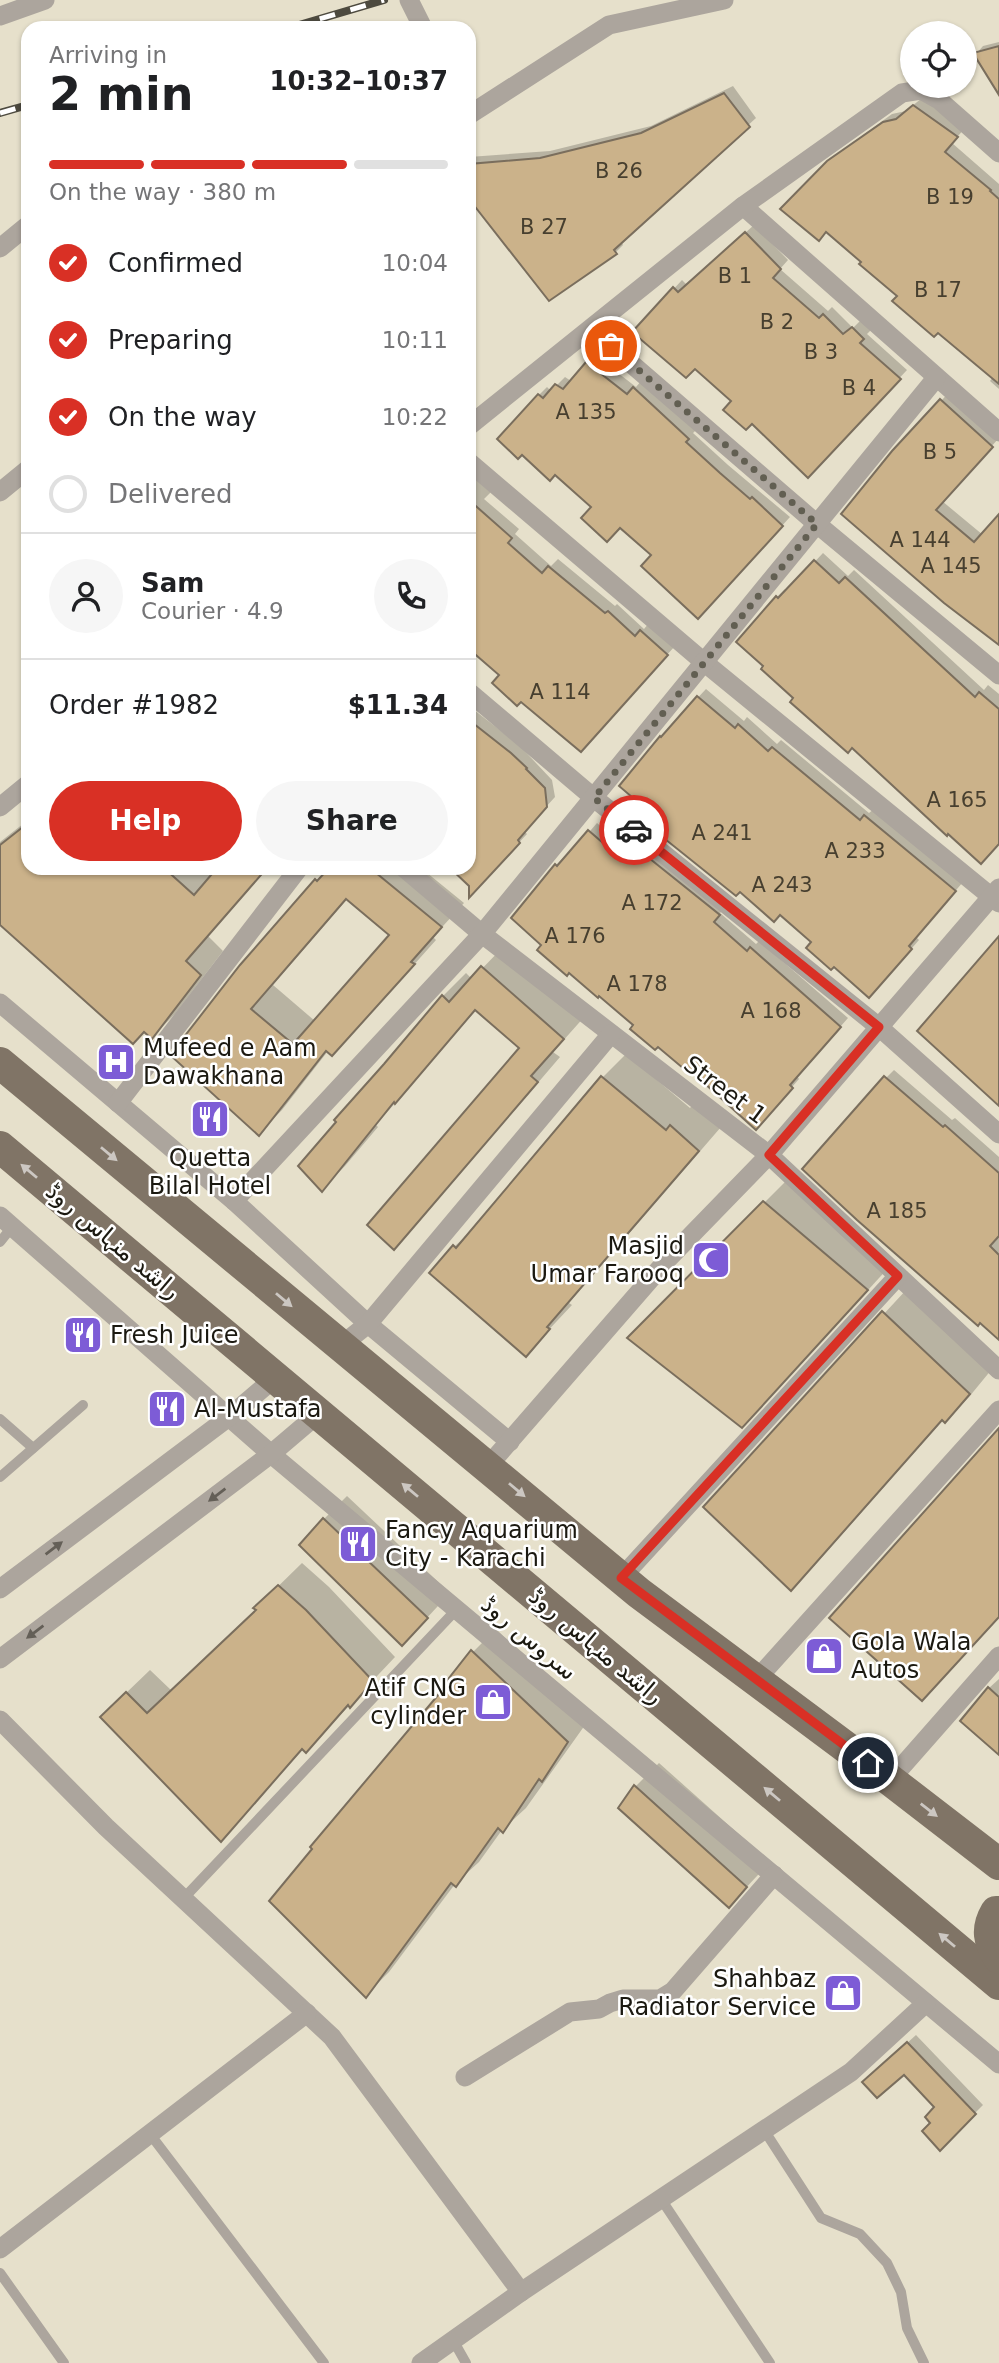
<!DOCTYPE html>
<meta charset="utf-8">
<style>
body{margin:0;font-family:"DejaVu Sans","Noto Naskh Arabic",sans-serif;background:#f6f6f6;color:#202124;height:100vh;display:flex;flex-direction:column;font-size:26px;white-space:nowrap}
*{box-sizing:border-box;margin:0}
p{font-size:23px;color:#757577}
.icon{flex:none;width:38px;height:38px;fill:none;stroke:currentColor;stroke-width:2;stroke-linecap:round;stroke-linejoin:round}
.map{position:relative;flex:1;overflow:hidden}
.side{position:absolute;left:21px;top:21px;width:455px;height:854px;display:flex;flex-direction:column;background:#fff;border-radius:21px;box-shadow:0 2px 5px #0004}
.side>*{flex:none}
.fabs{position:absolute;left:900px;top:21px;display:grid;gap:14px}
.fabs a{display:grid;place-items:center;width:77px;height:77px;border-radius:50%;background:#fff;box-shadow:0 2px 5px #0004;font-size:35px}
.pin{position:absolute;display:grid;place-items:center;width:60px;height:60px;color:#fff;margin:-30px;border:4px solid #fff;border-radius:50%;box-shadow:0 2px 7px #0007}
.courier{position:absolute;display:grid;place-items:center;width:70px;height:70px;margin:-35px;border:5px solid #d93025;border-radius:50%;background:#fff;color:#222;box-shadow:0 2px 9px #0007}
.summary em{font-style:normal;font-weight:700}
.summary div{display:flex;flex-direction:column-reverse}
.summary{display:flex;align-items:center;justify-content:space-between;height:119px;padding:0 28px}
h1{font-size:46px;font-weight:700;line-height:52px}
.bar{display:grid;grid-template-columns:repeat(4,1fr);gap:10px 7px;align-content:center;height:84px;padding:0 28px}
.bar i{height:9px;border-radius:5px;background:#e0e0e0}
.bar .active{background:#d93025}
.bar p{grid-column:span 4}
.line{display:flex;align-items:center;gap:18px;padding:0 28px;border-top:2px solid #e0e0e0}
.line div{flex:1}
.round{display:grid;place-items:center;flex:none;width:74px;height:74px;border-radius:37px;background:#f6f6f6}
ol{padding:0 28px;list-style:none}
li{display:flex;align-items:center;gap:21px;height:77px}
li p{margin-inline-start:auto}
li .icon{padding:7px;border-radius:50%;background:#d93025;color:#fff;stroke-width:4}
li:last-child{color:#757577}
li i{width:38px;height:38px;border:4px solid #e0e0e0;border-radius:50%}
.action{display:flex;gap:14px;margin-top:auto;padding:14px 28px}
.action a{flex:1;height:80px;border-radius:42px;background:#d93025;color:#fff;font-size:28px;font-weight:700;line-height:80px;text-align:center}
.action a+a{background:#f6f6f6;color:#202124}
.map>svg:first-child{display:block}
</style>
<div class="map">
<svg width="999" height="2363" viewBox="0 0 999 2363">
<rect width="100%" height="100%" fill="#e6e0cb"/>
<g fill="#0003" fill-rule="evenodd">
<path d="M999,42v50l-23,-38 7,-8z"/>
<path d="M733,86l23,32 -135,123 2,4 -8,8 -146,-56v-40l81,-6 101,-25z"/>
<path d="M922,98l43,30 -13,15 47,41v205l-9,-8 3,-4 -166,-147 -44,-21 54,-55 55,-40 14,-3z"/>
<path d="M754,225l34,35 -8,9 48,42 4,-4 21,21 8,-8 10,10 -4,4 40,36 -99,105 -75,-74 -38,-34 -61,-35 48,-52 5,5z"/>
<path d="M595,355l41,32 6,-7 54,50 -3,3 35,32 62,52 -84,92 -52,-54 -34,-29 -26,-19 -55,-112 8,-8 4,4 14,-14 6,4z"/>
<path d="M949,392l50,46 -57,63 41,34 16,-19v127l-156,-129z"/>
<path d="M469,472l22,20 -7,7 35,30 -4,5 36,32 7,-7 57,47 2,-2 27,25 5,-6 26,23 -86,95 -88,-66 -32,-29z"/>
<path d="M823,553l25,23 6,-6 130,120 4,-5 11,9v148l-147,-96 -56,-48 -19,-101 8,-8 2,2z"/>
<path d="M706,689l38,32 3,-4 30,27 4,-4 88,73 5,-4 89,73 -47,55 3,3 -42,48 -43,-23 -20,-23 -159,-127 6,-78z"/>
<path d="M469,706l50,39 33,35 3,17 -31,34 3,3 -44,47 -30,-13h16z"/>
<path d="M28,820v48h185l4,3 2,-3h49l-60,68 15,15 -48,63 -23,23 -152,-114v-81z"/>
<path d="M597,823l29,25 12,-13 89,71 -7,7 36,31 3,-3 89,77 -51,58 2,3 -35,40 -72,-49 -57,-45 -122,-107 43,-53 8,-8 2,2z"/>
<path d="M328,868h93l43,35 -31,34 3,3 -81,91 -23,23 -4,-3 -46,59 -23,23 -18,-167zM348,898l44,37 -77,86 -42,-36z"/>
<path d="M506,944l80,71 -33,37 7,5 -143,167 -23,23 127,-199 -44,-39 -101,116 2,2 -33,39 -23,23 63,-123 58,-70 23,-23 6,6z"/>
<path d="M626,1054l64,54 4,-5 27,24 -152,176 3,2 -46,49 -94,-81 23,-27 24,-22 124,-147z"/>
<path d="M894,1070l58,50 3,-2 44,39v181l-113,-260z"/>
<path d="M788,1179l102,87 -125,137 -136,-65z"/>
<path d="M907,1289l85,80 -23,28 -24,24 -1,-2 -129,146 -24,24 -86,-82z"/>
<path d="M347,1496l103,97 -25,27 -101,-101z"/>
<path d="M302,1563l27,24 66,70 -66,70 -23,23 -2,-2 -83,92 -96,-146 25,-24 22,21 85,-81 -1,-2z"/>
<path d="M496,1629l94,89 -64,90 -24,22 -23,32 -24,22 -66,88 -23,23 80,-307 27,-36z"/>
<path d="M999,1679v73l-10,-64z"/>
<path d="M659,1763l111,99 -41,44 -109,-98 16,-22z"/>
<path d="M916,2035l67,70 -43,43 -7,-25 4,-16 -33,-34 -31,1z"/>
</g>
<g fill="#cbb28a" stroke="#7a6e5d" stroke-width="2" fill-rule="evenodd">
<path d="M999,46v49l-26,-42z"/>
<path d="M724,93l26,34 -136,123 3,4 -68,47 -80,-102v-35l71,-6 101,-25z"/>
<path d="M913,105l45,32 -13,15 46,38 -1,1 9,8v185l-61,-51 -4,4 -42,-36 5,-5 -38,-32 2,-2 -35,-30 -7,9 -39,-32 47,-48 56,-39 13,-3z"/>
<path d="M745,232l36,37 -8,9 46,40 4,-4 20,20 9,-7 12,12 -4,4 41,36 -93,99 -56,-54 -6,6 -23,-20 8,-9 -36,-32 -9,9 -54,-46 41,-45 5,5z"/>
<path d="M586,362l41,32 6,-7 56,52 -3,3 34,31 30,26 2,-2 31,29 -85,93 -57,-53 10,-11 -31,-27 -13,14 -26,-24 10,-11 -36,-32 -5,6 -28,-26 -4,4 -21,-20 41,-45 5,4 12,-14 8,5z"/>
<path d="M940,399l53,48 -57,63 38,32 25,-28v131l-55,-42 -103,-89 51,-63z"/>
<path d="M469,500l43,38 -4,5 34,30 6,-7 57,47 3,-2 27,25 5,-6 28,25 -87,97 -60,-50 -4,4 -25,-23 7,-8 -30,-26z"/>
<path d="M814,560l25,23 6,-6 130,120 4,-5 20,17v135l-18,20 -33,-30 -1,2 -95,-88 -4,5 -58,-51 3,-4 -32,-29 2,-3 -27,-24 40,-46 2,2z"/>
<path d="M697,696l38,32 3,-4 30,27 4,-4 88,73 4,-5 92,76 -47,55 3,3 -43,49 -35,-31 -3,3 -25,-22 5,-6 -31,-27 -6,7 -34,-30 -4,4 -91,-73 8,-8 -34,-29 41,-50 1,1z"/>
<path d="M469,720l42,33 16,15 -1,1 19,19 2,19 -29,33 2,3 -51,55v-12l-19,-18h19z"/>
<path d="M28,823v45h136l30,27 23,-27h50l-81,93 15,14 -49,64 -8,-7 -11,12 -133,-119v-80z"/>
<path d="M588,830l29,25 12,-13 91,73 -6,7 33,29 3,-4 91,80 -51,58 3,3 -37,42 -64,-58 -2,2 -32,-27 -3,3 -25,-21 3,-4 -34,-29 -1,2 -29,-25 -2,3 -30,-26 4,-5 -30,-27 44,-54 2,2z"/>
<path d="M329,868h41l72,59 -31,35 4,2 -83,92 -6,-5 -67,85 -89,-81 70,-90 75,-86 2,2zM346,899l43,36 -96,109 -42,-35z"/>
<path d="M999,936v170l-82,-75z"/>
<path d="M481,966l83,73 -33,37 7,6 -144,168 -27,-25 152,-177 -44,-38 -80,94 -1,-2 -72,90 -24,-26 38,-44 -2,-2 50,-56 58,-69 7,7z"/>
<path d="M601,1076l65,54 4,-5 29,26 -152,176 3,2 -24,28 -97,-84 24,-28 3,3z"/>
<path d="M884,1076l59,51 2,-2 54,48v63l-9,10 9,9v85l-19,-17 -2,3 -121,-106 -55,-51z"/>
<path d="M763,1201l105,89 -126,138 -115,-90z"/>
<path d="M882,1311l88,83 -25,29 -3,-3 -151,171 -88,-84z"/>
<path d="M999,1428v189l-77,84 -93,-83z"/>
<path d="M323,1518l105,100 -26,28 -103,-101z"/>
<path d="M278,1585l28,25 67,71 -23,27 -2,-3 -42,48 -4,-4 -81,93 -121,-125 26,-25 21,21 109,-103 -3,-2z"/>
<path d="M471,1650l97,92 -26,40 -3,-3 -36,54 -5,-5 -42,59 -5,-4 -85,115 -97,-97 43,-52 -2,-2 134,-159 -2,-1z"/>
<path d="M988,1687l11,10v58l-39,-34z"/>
<path d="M634,1785l113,102 -18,21 -111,-100z"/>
<path d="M907,2042l69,72 -36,37 -18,-20 8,-8 -5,-6 9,-10 -30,-32 -27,23 -15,-16z"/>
</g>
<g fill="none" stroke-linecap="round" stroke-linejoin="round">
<g stroke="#aca59d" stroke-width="10">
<path d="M0,1242l12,-15"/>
<path d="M0,1419l33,29"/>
<path d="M0,1477l83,-72"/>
<path d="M183,1899l274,-290"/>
<path d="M764,2130l57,88 39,16 27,29 14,29 6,36 17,35"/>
<path d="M150,2134l174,229"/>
<path d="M661,2199l109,164"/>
<path d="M0,2273l64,90"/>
<path d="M453,2340l13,23"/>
</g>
<g stroke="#aca59d" stroke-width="19">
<path d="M409,0l14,28"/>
<path d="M0,16l45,-16"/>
<path d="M469,115l140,-90 115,-25"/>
<path d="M743,206l256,226"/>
<path d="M0,248l28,-23"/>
<path d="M591,329l226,195 182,151"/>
<path d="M469,426l274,-220 159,-113 19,-3 18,10 60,53"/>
<path d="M469,462l236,201 294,240"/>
<path d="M0,492l28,-23"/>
<path d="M469,692l125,106 285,229 120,107"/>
<path d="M0,807l28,-23"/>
<path d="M404,868l78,66 287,221 230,215"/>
<path d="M0,1003l234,198 134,123 142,118"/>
<path d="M118,1103l181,-235"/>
<path d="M234,1201l248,-267 454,-556"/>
<path d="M0,1216l271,238 728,610"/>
<path d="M338,1345l10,-5 20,-16 243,-290"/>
<path d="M488,1466l180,-207 101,-104 230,-267"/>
<path d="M621,1578l277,-302"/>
<path d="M0,1589l229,-172 47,-40"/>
<path d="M0,1659l271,-205 47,-40"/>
<path d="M756,1680l243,-270"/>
<path d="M0,1720l106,107 226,210 189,255"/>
<path d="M890,1780l109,-124"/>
<path d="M465,2077l105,-65 29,-3 11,-6 13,-4h37l13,-8 101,-116"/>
<path d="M0,2249l307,-236"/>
<path d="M421,2363l100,-71 330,-220 75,-69"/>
</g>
<g stroke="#807466" stroke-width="32">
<path d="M0,1063l639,530 251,187 109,84"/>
<path d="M0,1147l999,837"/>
<path d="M999,1912h-3c-10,17 -7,29 3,46"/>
</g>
<g stroke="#4d4a3f" stroke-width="8">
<g id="rail">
<path d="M289,28l95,-28"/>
<path d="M0,113l28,-8"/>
</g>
</g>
<use href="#rail" stroke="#fff" stroke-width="5" stroke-dasharray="16" stroke-linecap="butt"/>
</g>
<defs><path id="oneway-solid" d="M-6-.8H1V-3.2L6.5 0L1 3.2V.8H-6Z" transform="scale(1.75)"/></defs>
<g fill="#ccc7c2">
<use href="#oneway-solid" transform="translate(109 1154) rotate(40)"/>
<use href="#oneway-solid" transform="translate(29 1171) rotate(-140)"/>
<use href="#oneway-solid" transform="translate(284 1300) rotate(40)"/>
<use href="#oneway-solid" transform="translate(410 1490) rotate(-140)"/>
<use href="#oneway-solid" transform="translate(517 1490) rotate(40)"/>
<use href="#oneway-solid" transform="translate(772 1794) rotate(-140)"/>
<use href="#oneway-solid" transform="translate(929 1810) rotate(38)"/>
<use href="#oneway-solid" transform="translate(947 1940) rotate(-140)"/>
</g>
<g fill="#645f57">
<use href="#oneway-solid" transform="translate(217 1495) rotate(143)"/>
<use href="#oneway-solid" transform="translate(54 1548) rotate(-37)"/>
<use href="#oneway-solid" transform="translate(35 1632) rotate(143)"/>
</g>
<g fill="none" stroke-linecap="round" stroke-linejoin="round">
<path stroke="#625f52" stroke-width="7" stroke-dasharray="0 12.6" d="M611,346l206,178 -223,274 40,32"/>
<path stroke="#d93025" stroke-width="9" d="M634,830l245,197 -110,128 129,121 -277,302 247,185"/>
</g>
<defs>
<g id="hospital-square" transform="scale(2.0125)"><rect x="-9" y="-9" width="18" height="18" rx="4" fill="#7d5cd6" stroke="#fff"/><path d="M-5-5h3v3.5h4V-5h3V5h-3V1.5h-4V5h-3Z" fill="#fff"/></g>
<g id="restaurant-square" transform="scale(2.0125)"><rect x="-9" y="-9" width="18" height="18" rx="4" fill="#7d5cd6" stroke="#fff"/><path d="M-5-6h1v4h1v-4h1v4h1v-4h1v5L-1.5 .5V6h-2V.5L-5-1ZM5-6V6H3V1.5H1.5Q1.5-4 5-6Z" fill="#fff"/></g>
<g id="mosque-square" transform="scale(2.0125)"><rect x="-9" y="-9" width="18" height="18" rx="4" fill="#7d5cd6" stroke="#fff"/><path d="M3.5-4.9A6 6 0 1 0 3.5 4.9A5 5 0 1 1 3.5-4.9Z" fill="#fff"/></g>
<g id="shop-square" transform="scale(2.0125)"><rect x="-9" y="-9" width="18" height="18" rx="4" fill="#7d5cd6" stroke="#fff"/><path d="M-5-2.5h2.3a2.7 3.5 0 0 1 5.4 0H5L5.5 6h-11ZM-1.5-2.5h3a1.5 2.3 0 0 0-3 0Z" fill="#fff"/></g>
</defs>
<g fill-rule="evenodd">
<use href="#hospital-square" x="116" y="1062"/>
<use href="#restaurant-square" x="210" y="1119"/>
<use href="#mosque-square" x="711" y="1260"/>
<use href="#restaurant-square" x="83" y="1335"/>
<use href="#restaurant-square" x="167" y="1409"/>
<use href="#restaurant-square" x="358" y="1544"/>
<use href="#shop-square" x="824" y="1656"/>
<use href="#shop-square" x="493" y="1702"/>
<use href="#shop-square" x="843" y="1993"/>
</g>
<g text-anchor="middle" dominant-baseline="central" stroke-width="5" stroke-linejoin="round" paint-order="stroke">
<g font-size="21" fill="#473f2f">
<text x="619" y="171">B 26</text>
<text x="950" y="197">B 19</text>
<text x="544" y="227">B 27</text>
<text x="735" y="276">B 1</text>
<text x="938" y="290">B 17</text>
<text x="777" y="322">B 2</text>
<text x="821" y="352">B 3</text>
<text x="859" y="388">B 4</text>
<text x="586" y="412">A 135</text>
<text x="940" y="452">B 5</text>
<text x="920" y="540">A 144</text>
<text x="951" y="566">A 145</text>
<text x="560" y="692">A 114</text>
<text x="957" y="800">A 165</text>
<text x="722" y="833">A 241</text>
<text x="855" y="851">A 233</text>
<text x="782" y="885">A 243</text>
<text x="652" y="903">A 172</text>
<text x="575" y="936">A 176</text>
<text x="637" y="984">A 178</text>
<text x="771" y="1011">A 168</text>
<text x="897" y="1211">A 185</text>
</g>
<g font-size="24" fill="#1b1911" stroke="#fff" text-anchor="start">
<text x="143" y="1048">Mufeed e Aam<tspan x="143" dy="28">Dawakhana</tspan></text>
<text x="210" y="1158" text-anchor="middle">Quetta<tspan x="210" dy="28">Bilal Hotel</tspan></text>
<text x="684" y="1246" text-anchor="end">Masjid<tspan x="684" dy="28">Umar Farooq</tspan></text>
<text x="110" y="1335">Fresh Juice</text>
<text x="194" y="1409">Al-Mustafa</text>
<text x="385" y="1530">Fancy Aquarium<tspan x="385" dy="28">City - Karachi</tspan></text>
<text x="851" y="1642">Gola Wala<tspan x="851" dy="28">Autos</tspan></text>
<text x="466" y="1688" text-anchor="end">Atif CNG<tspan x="466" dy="28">cylinder</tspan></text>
<text x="816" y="1979" text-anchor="end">Shahbaz<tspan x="816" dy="28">Radiator Service</tspan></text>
</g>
<g font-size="24" fill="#1b1911" stroke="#fff">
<text transform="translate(725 1090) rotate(37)">Street 1</text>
<text transform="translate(113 1241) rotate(40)">راشد منہاس روڈ</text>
<text transform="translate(529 1638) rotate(40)">سروس روڈ</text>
<text transform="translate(596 1646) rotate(40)">راشد منہاس روڈ</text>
</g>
</g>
</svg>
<div class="fabs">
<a><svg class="icon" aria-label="locate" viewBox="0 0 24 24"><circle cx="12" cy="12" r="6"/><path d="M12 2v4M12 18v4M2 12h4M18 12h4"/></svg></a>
</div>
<div class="pin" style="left:611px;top:346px;background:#ea580c"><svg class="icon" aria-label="bag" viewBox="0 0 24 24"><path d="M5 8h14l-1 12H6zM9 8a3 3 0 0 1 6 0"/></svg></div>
<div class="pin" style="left:868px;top:1763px;background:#1f2937"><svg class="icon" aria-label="home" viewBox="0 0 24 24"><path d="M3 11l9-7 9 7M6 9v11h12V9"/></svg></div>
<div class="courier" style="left:634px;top:830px"><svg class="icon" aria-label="car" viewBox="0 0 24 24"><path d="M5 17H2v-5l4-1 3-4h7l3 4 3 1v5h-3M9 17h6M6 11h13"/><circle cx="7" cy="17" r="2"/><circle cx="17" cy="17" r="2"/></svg></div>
<section class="side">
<div class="summary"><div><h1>2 min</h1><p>Arriving in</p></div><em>10:32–10:37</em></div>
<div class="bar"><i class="active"></i><i class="active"></i><i class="active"></i><i></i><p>On the way · 380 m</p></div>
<ol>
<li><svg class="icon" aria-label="check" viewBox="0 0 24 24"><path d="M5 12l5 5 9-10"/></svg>Confirmed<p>10:04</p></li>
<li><svg class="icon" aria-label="check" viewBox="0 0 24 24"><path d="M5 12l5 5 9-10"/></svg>Preparing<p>10:11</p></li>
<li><svg class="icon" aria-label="check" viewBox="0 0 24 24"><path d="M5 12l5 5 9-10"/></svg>On the way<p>10:22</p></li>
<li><i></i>Delivered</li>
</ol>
<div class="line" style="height:126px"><a class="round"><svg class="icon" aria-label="person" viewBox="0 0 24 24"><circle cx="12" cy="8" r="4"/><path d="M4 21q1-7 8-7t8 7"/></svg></a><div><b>Sam</b><p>Courier · 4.9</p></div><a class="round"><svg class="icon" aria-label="phone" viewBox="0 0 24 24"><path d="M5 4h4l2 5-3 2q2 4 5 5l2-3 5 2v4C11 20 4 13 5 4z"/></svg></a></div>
<div class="line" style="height:91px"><div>Order #1982</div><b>$11.34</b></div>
<div class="action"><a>Help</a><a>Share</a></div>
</section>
</div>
